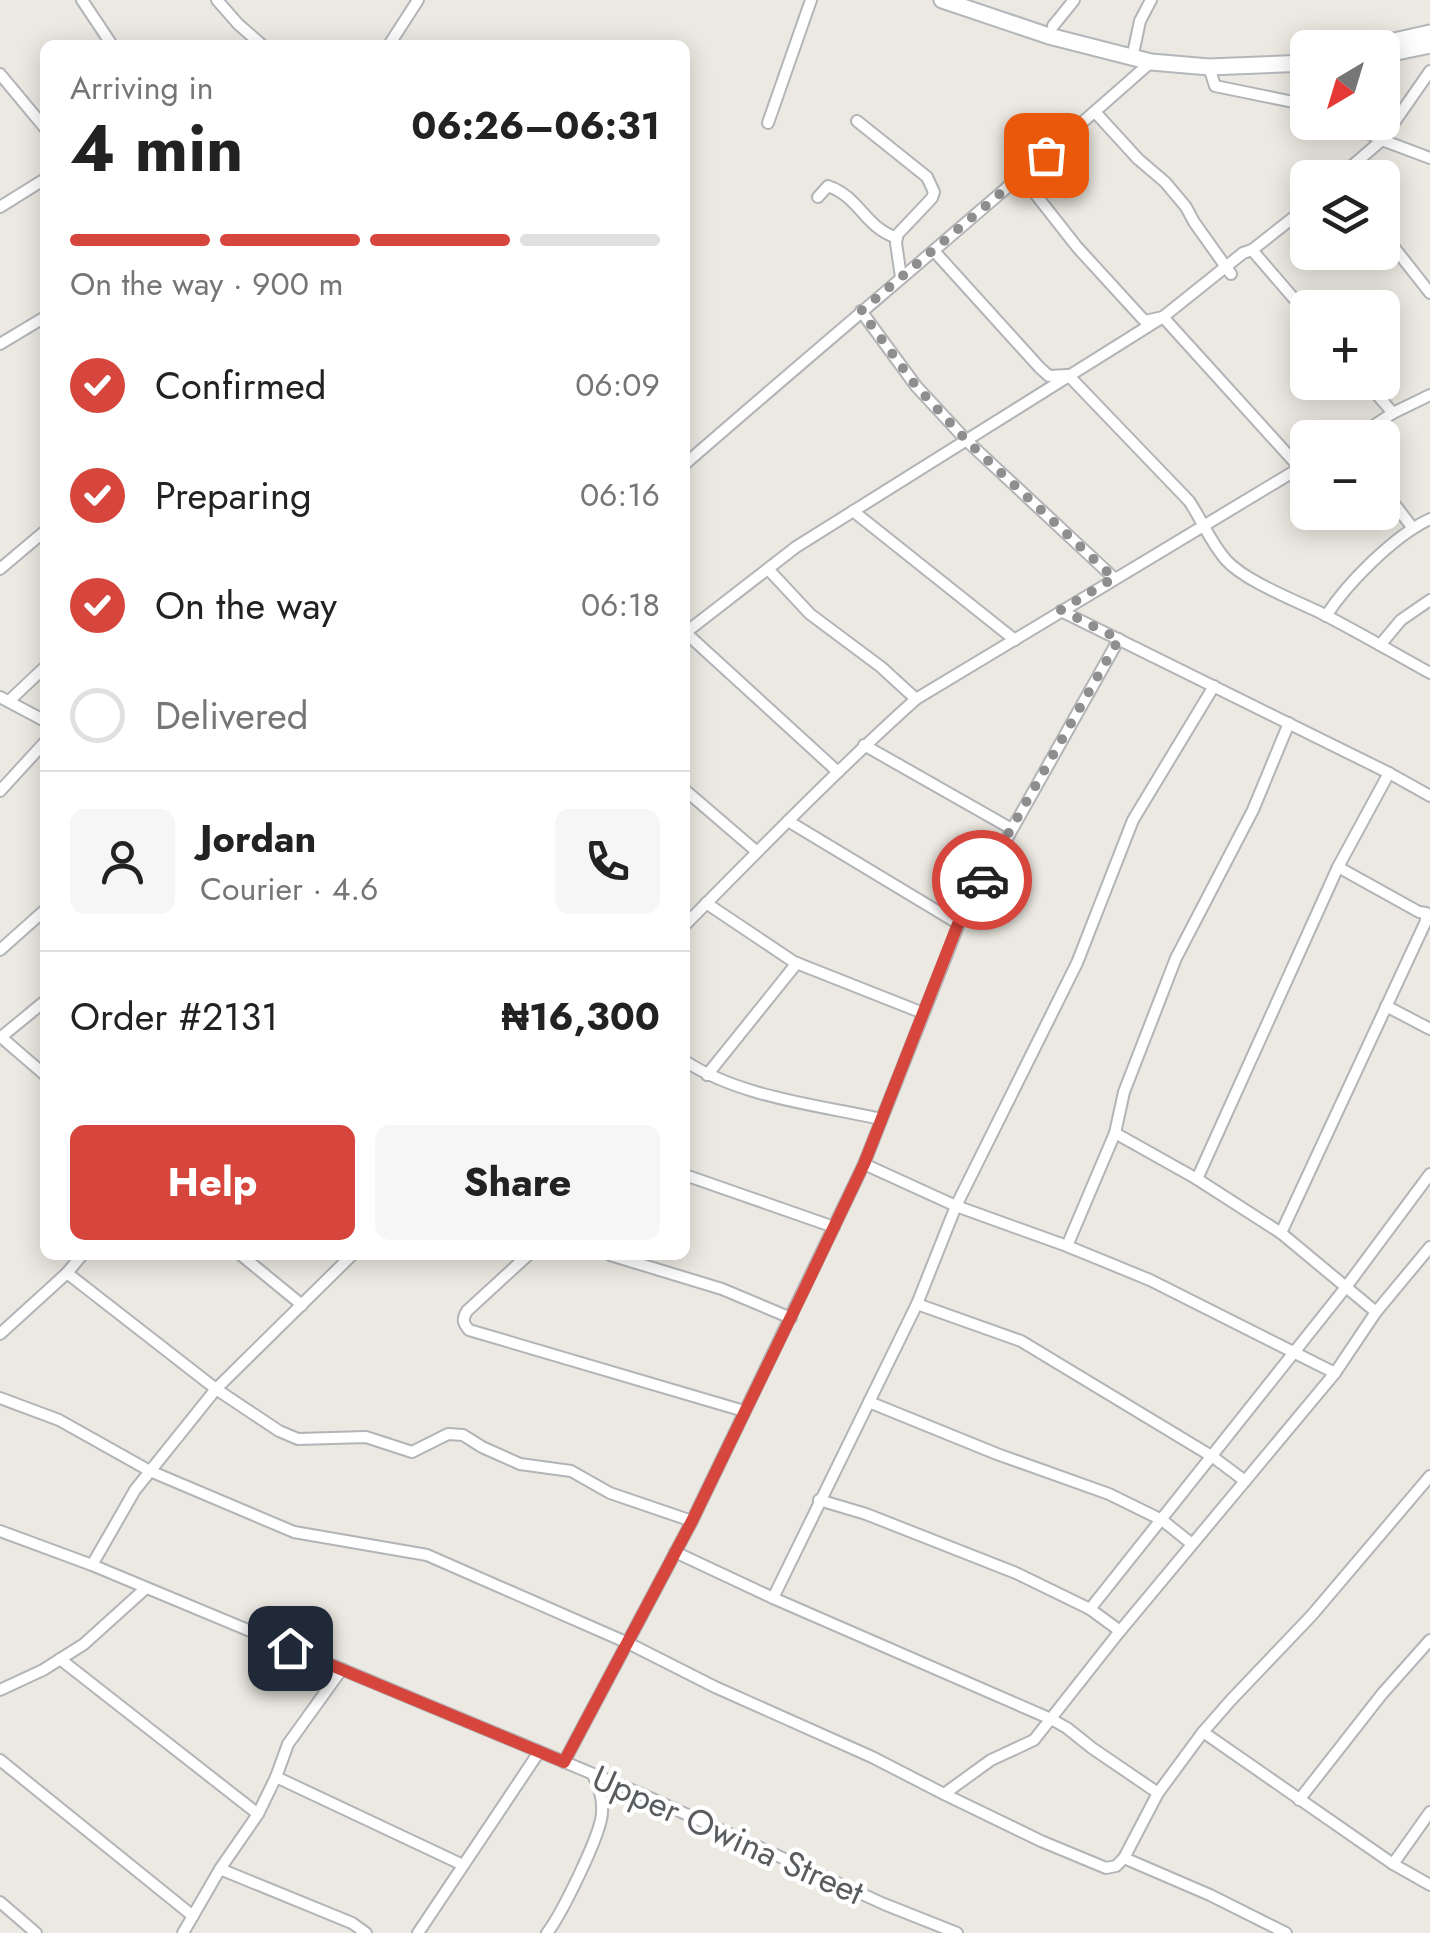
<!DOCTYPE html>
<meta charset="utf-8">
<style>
body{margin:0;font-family:Jost,sans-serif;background:#f6f6f6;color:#222;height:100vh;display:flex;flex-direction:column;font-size:38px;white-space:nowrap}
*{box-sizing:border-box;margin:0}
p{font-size:32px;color:#767676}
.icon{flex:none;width:55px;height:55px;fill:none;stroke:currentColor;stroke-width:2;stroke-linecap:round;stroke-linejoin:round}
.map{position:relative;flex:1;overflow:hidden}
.drawer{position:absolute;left:40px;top:40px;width:650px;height:1220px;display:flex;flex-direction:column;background:#fff;border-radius:15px;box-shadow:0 5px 25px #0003}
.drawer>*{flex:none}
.needle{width:65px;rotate:218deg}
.buttons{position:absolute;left:1290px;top:30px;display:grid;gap:20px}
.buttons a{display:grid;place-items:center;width:110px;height:110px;border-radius:15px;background:#fff;box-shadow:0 5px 25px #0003;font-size:50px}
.pin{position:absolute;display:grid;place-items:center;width:85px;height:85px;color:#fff;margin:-42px;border-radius:20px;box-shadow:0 5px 15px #0006}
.courier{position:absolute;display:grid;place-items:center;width:100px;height:100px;margin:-50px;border:8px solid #d6463c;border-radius:50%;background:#fff;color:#222;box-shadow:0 2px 12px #0007}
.head em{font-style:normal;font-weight:700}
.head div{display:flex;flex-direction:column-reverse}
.head{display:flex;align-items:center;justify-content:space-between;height:170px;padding:0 30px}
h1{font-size:65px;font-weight:700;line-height:75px}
.bar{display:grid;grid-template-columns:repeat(4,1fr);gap:15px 10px;align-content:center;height:120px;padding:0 30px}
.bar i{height:12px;border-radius:8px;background:#e0e0e0}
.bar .selected{background:#d6463c}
.bar p{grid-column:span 4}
.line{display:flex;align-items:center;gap:25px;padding:0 30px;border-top:2px solid #e0e0e0}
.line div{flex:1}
.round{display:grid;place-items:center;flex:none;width:105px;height:105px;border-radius:15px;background:#f6f6f6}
ol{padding:0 30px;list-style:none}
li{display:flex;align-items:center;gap:30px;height:110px}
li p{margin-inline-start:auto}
li .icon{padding:10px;border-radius:50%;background:#d6463c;color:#fff;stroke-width:4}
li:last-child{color:#767676}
li i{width:55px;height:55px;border:5px solid #e0e0e0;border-radius:50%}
.action{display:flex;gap:20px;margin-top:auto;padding:20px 30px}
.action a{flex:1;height:115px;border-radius:15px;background:#d6463c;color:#fff;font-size:40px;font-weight:700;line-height:115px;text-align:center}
.action a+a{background:#f6f6f6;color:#222}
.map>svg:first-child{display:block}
</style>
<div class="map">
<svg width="1430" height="1933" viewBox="0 0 1430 1933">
<rect width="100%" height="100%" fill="#ebe9e1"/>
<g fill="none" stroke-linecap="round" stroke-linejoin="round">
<g stroke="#b2b4b7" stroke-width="14">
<g id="street">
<path d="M82,0l30,45"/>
<path d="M217,0l21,24 24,21"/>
<path d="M1053,26l21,-26"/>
<path d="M389,45l29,-45"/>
<path d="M1134,49l6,-28 11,-21"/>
<path d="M1209,67l6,19 93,19"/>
<path d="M0,74l45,54"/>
<path d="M1095,112l43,47 27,23 21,25 8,15 37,52"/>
<path d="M857,121l70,56 7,15 -2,6 -35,37 -1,8 5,34"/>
<path d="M1345,122l37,18 48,18"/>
<path d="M768,123l43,-123"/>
<path d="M1022,177l55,70 64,70 4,4 18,-4 136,150"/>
<path d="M1338,178l44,-38 48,-69"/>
<path d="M818,197l10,-11c33,12 35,40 69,52"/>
<path d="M0,207l45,-28"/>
<path d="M1382,232l48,61"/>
<path d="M1252,250l56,65"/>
<path d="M934,251l106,117 9,8 19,-1 121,126c13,19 21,41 37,59 19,21 68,40 95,53 37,19 73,40 109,60"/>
<path d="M861,311l55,75 51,55 147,137"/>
<path d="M0,344l45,-27"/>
<path d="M1366,382l27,31"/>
<path d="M1355,438l38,-25 37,-18"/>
<path d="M685,464c155,-135 313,-266 466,-402"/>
<path d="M1382,488l30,39"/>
<path d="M853,511l162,129"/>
<path d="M0,569l45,-38"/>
<path d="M768,569l42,45 71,53 35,32"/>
<path d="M1061,611l328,162 41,23"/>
<path d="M1326,616c21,-33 69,-81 104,-97"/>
<path d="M685,633l111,-86 367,-230 80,-64 9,-3 56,-44"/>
<path d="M686,633l152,139"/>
<path d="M1380,645l21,-25 29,-20"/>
<path d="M0,697l45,24"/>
<path d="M9,701l36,-34"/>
<path d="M864,745l146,83"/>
<path d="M685,790l71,61"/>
<path d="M0,791l45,-49"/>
<path d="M788,821l171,103"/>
<path d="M706,903l88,59 129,51"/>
<path d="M685,925c76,-77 151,-154 231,-226l392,-236"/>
<path d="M0,950l45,-40"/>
<path d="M1386,1006l44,23"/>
<path d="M1,1037l44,38"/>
<path d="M0,1038l45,-37"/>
<path d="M685,1061c55,36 132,44 196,58"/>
<path d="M707,1075l90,-112"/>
<path d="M1115,1133l82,46 84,54 95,79"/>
<path d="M864,1164l92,42 111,40 83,34 185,93"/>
<path d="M685,1175l149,52"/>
<path d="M1197,1179l141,-312 51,-94"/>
<path d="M1281,1233l145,-312v-8l-7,-1 -81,-45"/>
<path d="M1067,1246l48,-113 9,-41 52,-134 77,-148 36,-87"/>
<path d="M241,1255l61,50"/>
<path d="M528,1255l-61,56c-5,8 -4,12 2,19l275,81"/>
<path d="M610,1255l112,34 69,29"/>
<path d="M67,1273l149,116 63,42 19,8 68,-2 46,15 36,-18 15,1 19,12 38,17 51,7 39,22 82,28"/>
<path d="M917,1304l104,37 192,116 32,24"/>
<path d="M0,1334l67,-61 15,-18"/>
<path d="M0,1398l59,22 91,51 144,61 133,23 201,88 87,44 157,70 72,37 97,47 65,27 10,-2 8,-8 86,37 76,38"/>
<path d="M869,1402l128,52 112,40 53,26 30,24"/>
<path d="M819,1500l47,14 150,59 74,36 30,22"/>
<path d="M0,1531l92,34 554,231 238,108 73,29"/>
<path d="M675,1552l98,46 278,121 16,9 25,20 66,45"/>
<path d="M92,1565l43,-75 81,-101 136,-134"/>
<path d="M773,1598l144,-294 39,-98 121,-243 56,-143 81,-134"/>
<path d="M1090,1609l256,-322 84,-113"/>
<path d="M60,1659l198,155"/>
<path d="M0,1690l43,-20 41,-26 62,-56"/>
<path d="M1203,1732l190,132 37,21"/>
<path d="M0,1760l193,156"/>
<path d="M564,1762l128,-241 172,-357 95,-240 160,-285"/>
<path d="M276,1777l187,88"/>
<path d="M944,1794l47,-34 43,-20 86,-109 215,-258 41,-61 54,-65"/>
<path d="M1299,1800l83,-106 48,-54"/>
<path d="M1124,1858l34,-65 45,-61 28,-32 81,-85 118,-139"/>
<path d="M1393,1864l37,-52"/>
<path d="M220,1869l132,54 14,10"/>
<path d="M0,1902l36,31"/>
<path d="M183,1933l37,-64 38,-55 18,-37 12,-33 54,-75"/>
<path d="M418,1933l121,-181"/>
<path d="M547,1933c14,-18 55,-100 55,-121 1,-13 -3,-26 -9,-37"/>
</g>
</g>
<g stroke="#b3b6ba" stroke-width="19">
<g id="secondary">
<path d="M942,0l107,36 102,26 58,5 99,-4"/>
<path d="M1362,48l68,-15"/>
<path d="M1382,55l48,-10"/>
</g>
</g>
<use href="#street" stroke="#fff" stroke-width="10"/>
<use href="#secondary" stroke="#fff" stroke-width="15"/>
</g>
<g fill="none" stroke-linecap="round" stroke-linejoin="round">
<path stroke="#8d8e8d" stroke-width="10" stroke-dasharray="0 18" d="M982,880l137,-241 -58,-29 53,-32 -147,-137 -51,-55 -55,-75 185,-156"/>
<path stroke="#d6463c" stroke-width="12" d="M290,1648l274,114 128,-241 113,-233 59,-124 94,-240 24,-44"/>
</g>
<g text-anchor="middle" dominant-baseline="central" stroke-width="9" stroke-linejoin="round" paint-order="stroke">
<g font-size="35" fill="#5a5d60" stroke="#fff">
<text transform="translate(728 1835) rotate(24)">Upper Owina Street</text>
</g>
</g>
</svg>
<div class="buttons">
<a><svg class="needle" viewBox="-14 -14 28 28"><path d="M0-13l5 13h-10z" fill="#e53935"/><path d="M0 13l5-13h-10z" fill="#767676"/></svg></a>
<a><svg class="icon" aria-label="layers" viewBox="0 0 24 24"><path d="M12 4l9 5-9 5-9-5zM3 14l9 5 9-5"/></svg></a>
<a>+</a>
<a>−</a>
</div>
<div class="pin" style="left:1046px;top:155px;background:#ea580c"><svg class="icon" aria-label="bag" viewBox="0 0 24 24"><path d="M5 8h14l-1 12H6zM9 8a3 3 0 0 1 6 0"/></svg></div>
<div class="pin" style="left:290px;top:1648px;background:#1f2937"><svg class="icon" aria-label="home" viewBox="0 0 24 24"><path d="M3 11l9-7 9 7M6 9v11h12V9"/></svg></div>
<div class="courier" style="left:982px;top:880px"><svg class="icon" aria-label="car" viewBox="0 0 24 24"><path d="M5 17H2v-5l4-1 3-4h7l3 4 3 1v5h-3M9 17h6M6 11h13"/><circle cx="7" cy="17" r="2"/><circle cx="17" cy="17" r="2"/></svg></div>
<section class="drawer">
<div class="head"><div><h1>4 min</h1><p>Arriving in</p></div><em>06:26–06:31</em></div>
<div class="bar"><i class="selected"></i><i class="selected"></i><i class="selected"></i><i></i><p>On the way · 900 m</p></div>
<ol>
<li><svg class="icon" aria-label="check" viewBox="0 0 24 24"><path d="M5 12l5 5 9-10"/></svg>Confirmed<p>06:09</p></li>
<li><svg class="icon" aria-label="check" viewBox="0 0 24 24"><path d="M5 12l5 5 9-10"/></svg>Preparing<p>06:16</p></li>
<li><svg class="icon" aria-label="check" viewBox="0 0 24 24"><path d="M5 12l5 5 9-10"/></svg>On the way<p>06:18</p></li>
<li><i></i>Delivered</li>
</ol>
<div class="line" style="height:180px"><a class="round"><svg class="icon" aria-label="person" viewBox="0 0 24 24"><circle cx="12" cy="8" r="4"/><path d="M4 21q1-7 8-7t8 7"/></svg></a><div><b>Jordan</b><p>Courier · 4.6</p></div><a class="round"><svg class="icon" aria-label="phone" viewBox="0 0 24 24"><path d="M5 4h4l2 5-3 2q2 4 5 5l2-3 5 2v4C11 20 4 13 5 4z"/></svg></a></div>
<div class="line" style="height:130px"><div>Order #2131</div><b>₦16,300</b></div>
<div class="action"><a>Help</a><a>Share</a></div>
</section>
</div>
